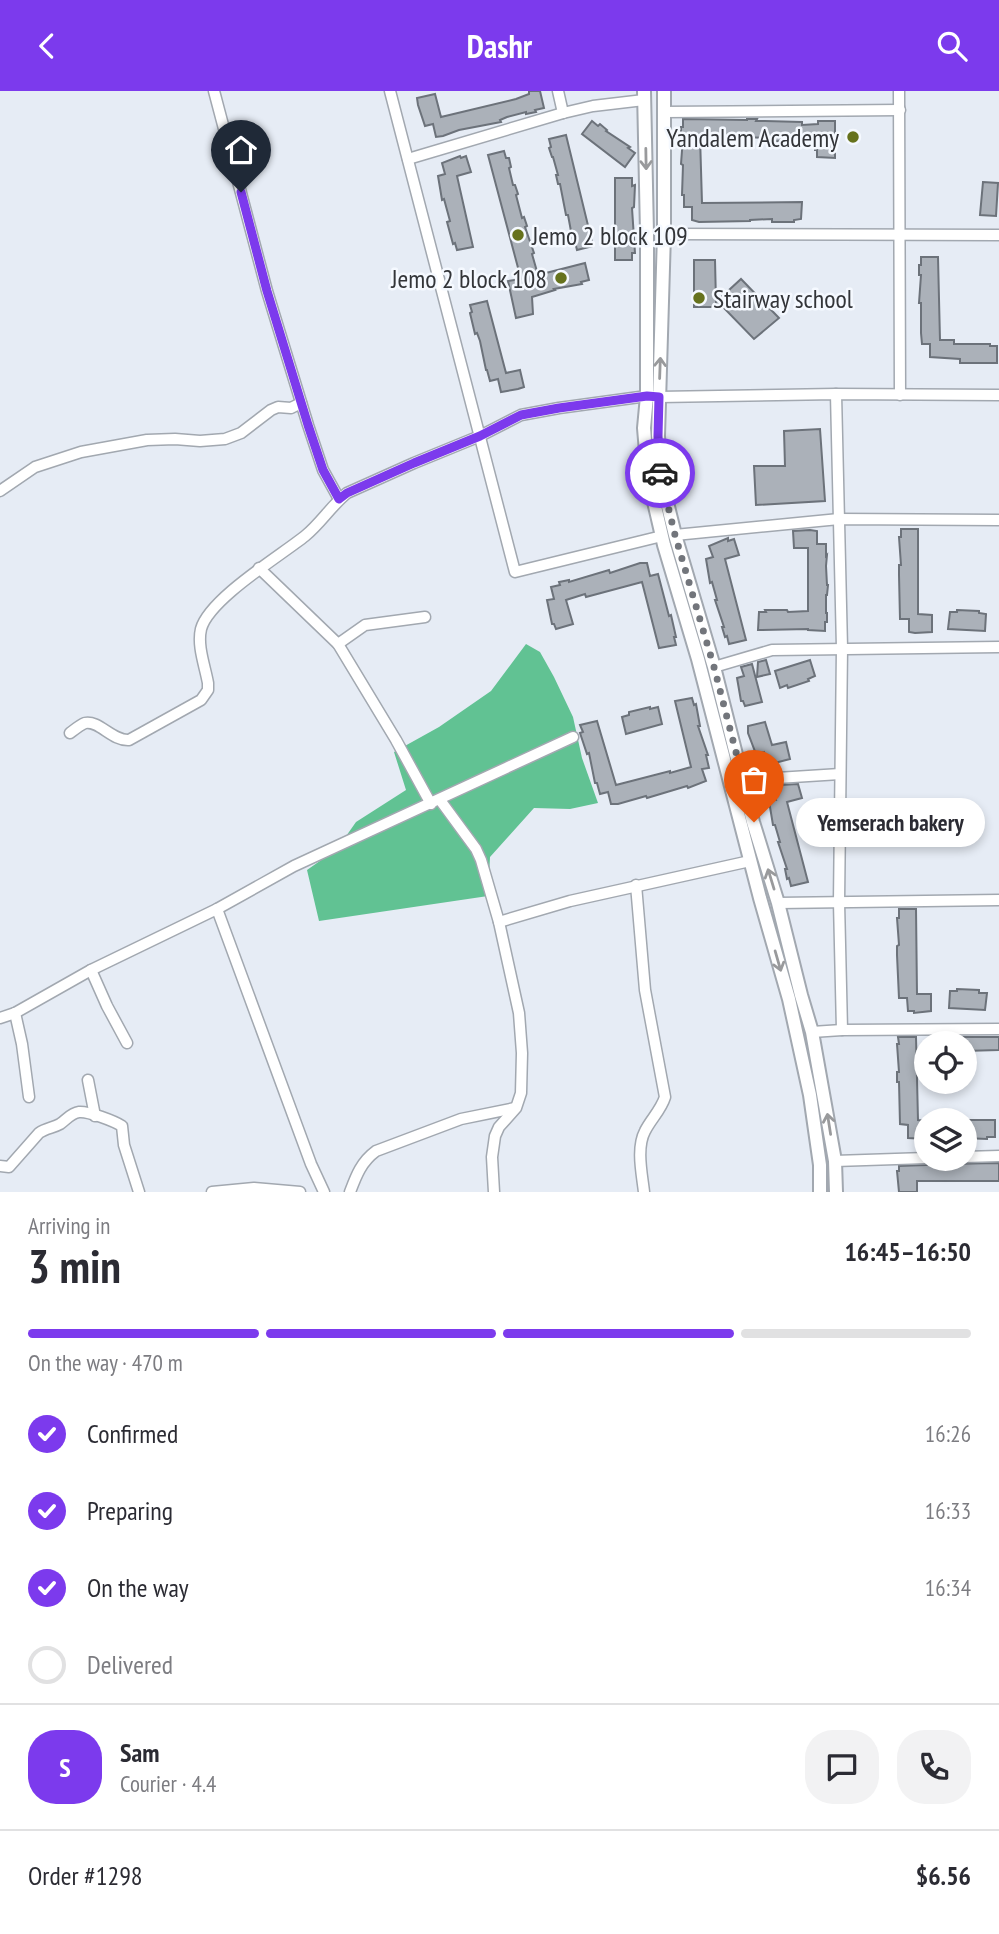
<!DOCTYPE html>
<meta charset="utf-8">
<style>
body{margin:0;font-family:"PT Sans Narrow",sans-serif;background:#f2f2f3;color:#2b2b33;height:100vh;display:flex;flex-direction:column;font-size:26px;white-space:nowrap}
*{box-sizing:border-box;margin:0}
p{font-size:23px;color:#7c7c81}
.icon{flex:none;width:38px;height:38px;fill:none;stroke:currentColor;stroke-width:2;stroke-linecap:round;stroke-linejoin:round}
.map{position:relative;height:1101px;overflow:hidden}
.side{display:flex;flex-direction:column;background:#fff;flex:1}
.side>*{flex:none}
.controls{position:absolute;left:914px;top:940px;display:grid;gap:14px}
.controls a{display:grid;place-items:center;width:63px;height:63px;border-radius:50%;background:#fff;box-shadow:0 4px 10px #0003;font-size:35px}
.pin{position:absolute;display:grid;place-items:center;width:60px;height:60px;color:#fff;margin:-72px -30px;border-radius:50% 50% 50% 0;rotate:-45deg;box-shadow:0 0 7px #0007}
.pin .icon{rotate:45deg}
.courier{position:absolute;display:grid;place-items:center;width:70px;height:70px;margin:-35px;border:5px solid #7c3aed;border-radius:50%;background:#fff;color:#222;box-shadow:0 2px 9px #0007}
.bubble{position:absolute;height:49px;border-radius:24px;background:#fff;box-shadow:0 4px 10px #0003;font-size:23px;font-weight:700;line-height:49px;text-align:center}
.overview em{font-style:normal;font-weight:700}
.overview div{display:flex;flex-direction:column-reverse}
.overview{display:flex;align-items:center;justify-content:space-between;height:119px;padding:0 28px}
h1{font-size:46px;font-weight:700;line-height:52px}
.bar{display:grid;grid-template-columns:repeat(4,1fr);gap:10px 7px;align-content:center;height:84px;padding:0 28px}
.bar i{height:9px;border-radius:5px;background:#e1e1e2}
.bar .on{background:#7c3aed}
.bar p{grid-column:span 4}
.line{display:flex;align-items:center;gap:18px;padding:0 28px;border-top:2px solid #e1e1e2}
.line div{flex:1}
.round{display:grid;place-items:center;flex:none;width:74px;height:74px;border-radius:28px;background:#f2f2f3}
ol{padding:0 28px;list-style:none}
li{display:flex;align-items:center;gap:21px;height:77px}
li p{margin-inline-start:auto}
li .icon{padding:7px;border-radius:50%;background:#7c3aed;color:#fff;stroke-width:4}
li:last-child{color:#7c7c81}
li i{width:38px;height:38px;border:4px solid #e1e1e2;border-radius:50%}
header{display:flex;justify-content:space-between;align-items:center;height:91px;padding:0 28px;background:#7c3aed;color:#fff;font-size:32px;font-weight:700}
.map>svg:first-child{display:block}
</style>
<header><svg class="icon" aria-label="back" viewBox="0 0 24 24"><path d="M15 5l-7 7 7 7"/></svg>Dashr<svg class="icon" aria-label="search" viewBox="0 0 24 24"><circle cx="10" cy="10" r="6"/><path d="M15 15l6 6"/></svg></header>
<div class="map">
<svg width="999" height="1101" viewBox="0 0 999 1101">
<rect width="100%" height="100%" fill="#e6ecf5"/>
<path fill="#61c293" d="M526,553l14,8 14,25 19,40 9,41 16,45 -28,6 -36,-1 -44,49 -2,39 -169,25 -12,-51 30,-21 19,-27 50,-32 -12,-38 45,-25 52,-36z"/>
<g fill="#abb1b9" stroke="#6c727a" stroke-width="2">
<path d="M529,0h11l4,17 -9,2 1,2 -10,2v-2l-19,5 -7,3 1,2 -42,8 -16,6 -7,1 -3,-13 -8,2 -7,-21 -1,-7 18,-4 6,23 75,-18 13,-5z"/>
<path d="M683,28l64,1v-1h10l-1,2h9l37,1v3l16,-1v-3h17v37l-18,-1v-7h-2v-8l-43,-1v-3l-72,-2 2,67 100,-1 -1,17 -7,1v2h-22v-3l-22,1v1l-51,1 -7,-2v-13h-8v-12h-2l1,-30 -2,-1 2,-27h-2v-10h2z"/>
<path d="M592,30l6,5 2,-2 7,6 -1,1 24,16 -2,1 7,5 -10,14 -43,-33z"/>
<path d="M566,44l27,111 -16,4 -2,-8h-2l-5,-27h-2l-6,-31h-2l-2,-9h2l-5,-18h-1l-3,-9 2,-1 -2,-8z"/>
<path d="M504,60l2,7h3l2,9 -2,1 4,17h2l3,9 -2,1 6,23 2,-1 3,9 -2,1 9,26 -2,1 6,21 47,-12 4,17 -8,2 1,2 -28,5 1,1 -23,7 1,17 -17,4 -8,-37 13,-2 -33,-124z"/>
<path d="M460,65l1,2 5,-2 5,16 -14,4 16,71 -16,3 -2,-7 -2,1 -6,-22 3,-1 -6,-22 -2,1 -4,-24 7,-2 -3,-11z"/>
<path d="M615,87h17v8l3,-1 -1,22 -2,1 3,45h-3v7h-17z"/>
<path d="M983,91l15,1 -2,33 -16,-1z"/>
<path d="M921,166h17l2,83h14v4h36v2h7v17h-37v-4l-30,-2v-13h-8l-1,-11v-30h-2l2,-28h-2v-10h2z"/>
<path d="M694,169h21l1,42 25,-23 38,39 -25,21 -31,-32h-29z"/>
<path d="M487,210l19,72 14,-3 4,17 -6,2 -17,3 -3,-13 -8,2 -3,-11h-1l-6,-29 -3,-8 -2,1 -5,-21 2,-1 -2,-7z"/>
<path d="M820,338l5,72 -69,4 -2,-39h31l-1,-35z"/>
<path d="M901,438h17v85l14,1v17l-17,1 -6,-1v-13h-9l-1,-44v-10h2l-2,-28h2z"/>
<path d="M810,439l7,1v13h9v12l1,-1 -1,11 1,19h1l-1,10h-1v18h1v9h-2v9l-17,-1v-1l-50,1 1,-18h7l-1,-2h22l1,2 20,-1v-63h-14l-1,-17z"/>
<path d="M728,447v3l6,-2 5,16 -14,4 21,81 -17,4 -2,-8 -2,1 -3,-10h2l-9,-27h2l-5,-18 -2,1 -4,-24 7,-2 -4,-11z"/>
<path d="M640,472h7l3,13 8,-2 11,42 2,-1 5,22h-2l2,8 -17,3 -17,-66 -56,15 -1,-3 -19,6 7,24 -17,5 -2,-5h-2l-5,-24 7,-1 -3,-12 9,-2 -1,-3 10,-2v2l40,-12 1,3z"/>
<path d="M957,519l22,1v2l7,1 -1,17 -37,-2 2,-17h7z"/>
<path d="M766,569l4,14 -13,3 1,-15z"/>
<path d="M810,569l5,16 -7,3 1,2 -21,7 -1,-3 -7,3 -5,-17z"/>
<path d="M752,573l10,38 -17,4 -2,-5h-2l-4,-23 7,-2 -3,-9z"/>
<path d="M692,607l2,7 2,-1 4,22h-2l10,29h-2l3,13 -7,1 4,12 -18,7 -1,-2 -40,12 -1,-2 -28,8h-7l-3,-12 -8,2 -3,-11h-2l-6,-30 -2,1 -7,-21 3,-1 -3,-7 17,-4 19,64 54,-14v2l21,-6 -16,-66z"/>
<path d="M650,616v2l8,-2 4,17 -36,10 -4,-17 7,-2v-3z"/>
<path d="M765,631l7,23 14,-3 4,17 -23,6 -3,-13 -8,2 -8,-21v-7z"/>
<path d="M798,693l4,14 -15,4 21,80 -17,4 -2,-8 -2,1 -2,-10h2l-9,-27h2l-5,-17h-2l-4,-24 7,-1 -4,-12 9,-3z"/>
<path d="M899,818h17l1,85h14v17l-17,2v-2h-6l-1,-13h-8l-2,-43v-9l2,-1 -2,-27h2z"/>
<path d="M957,898l22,1v3h8l-2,17 -36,-2 1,-17h7z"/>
<path d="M898,946h18l2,83 8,1 -1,18 -17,-1v-13l-8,-1 -1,-42h-2v-10h2l-2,-28h2z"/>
<path d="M942,946h57v13l-35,1v-8h-22z"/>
<path d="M964,1029h31v17h-8v2l-23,-1z"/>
<path d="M935,1071h10v2l54,-1v18h-82v11h-18l-2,-21h2v-5l27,-1 9,-1z"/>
</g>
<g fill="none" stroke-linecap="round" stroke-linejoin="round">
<g stroke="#a2a8b0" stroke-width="13">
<g id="street">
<path d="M214,0l53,200 41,134 15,45 16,29"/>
<path d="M390,0l125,481 147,-36"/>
<path d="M558,0l5,22"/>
<path d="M899,0l1,304"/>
<path d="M664,21l236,-2"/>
<path d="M408,68l155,-46 30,-7 51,-6"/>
<path d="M664,143l335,1"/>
<path d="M836,303l6,254 -3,254 3,128"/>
<path d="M0,400l35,-24 46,-15 66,-12 28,-1 25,2 25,-2 16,-6 30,-23 7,-3 13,1 10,-5"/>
<path d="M675,444l164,-16 160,1"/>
<path d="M259,477l79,76 58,96 35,64"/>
<path d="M338,553l27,-19 60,-8"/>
<path d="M714,576l58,-17 227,-3"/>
<path d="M70,642c4,-3 10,-8 15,-10 14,-3 27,18 44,17l72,-40 7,-10v-7c-3,-17 -11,-37 -7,-54 8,-30 79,-73 104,-93 16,-13 26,-30 42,-43l67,-30 66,-27 41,-21 38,-7 88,-12 12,1 177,-3 163,1"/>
<path d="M743,691l34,-4 63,-4"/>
<path d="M440,709l36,49 5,11 18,62 20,91 3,40 -1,40 -5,15 -17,19 -4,9 -3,21 2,35"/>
<path d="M636,794l9,105 20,107c-4,13 -14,22 -20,34 -9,17 -3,43 -1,61"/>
<path d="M778,812l221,-3"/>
<path d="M217,818l94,255 13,28"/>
<path d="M499,831l71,-21 180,-40"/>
<path d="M91,879l16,36 20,37"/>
<path d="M15,922l7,31 7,53"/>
<path d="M0,927l15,-5 76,-43 126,-61 77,-43 279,-129"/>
<path d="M812,941l30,-2 157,-1"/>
<path d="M88,989l7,36"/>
<path d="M964,1066l35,-1"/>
<path d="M835,1070l91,-3"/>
<path d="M0,1075l9,1 30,-34c7,-5 14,-5 21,-9 6,-4 11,-11 19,-12 9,-1 35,9 43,14l2,19 15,47"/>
<path d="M212,1101l42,-4 46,4"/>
<path d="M350,1101c6,-16 11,-30 26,-41l85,-32 54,-11"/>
</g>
</g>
<g stroke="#a2a8b0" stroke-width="16">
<g id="secondary">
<path d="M644,0l3,142v163l-3,32 4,48 16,69 34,114 62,239 29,101 21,96 10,70v27"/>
<path d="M664,0v143l-6,202 3,42 14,57 39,132 39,155 25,81 23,92 11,37 23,129 1,31"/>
</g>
</g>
<use href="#street" stroke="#fff" stroke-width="10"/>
<use href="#secondary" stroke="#fff" stroke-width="12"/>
</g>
<defs><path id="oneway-shaft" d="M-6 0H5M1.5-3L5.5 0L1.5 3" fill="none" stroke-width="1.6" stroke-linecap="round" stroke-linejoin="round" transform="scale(1.75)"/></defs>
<g stroke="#999a9c">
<use href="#oneway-shaft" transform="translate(646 68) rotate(89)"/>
<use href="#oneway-shaft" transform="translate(660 277) rotate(-88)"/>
<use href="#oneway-shaft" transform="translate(771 788) rotate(-107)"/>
<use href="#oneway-shaft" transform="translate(778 870) rotate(74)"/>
<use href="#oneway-shaft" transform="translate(829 1033) rotate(-99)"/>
</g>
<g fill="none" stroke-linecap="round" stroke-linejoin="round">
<path stroke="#72757b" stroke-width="7" stroke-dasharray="0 12.6" d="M660,382l15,62 39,132 40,155"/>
<path stroke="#7c3aed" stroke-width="9" d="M241,101l26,99 41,134 15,45 16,29 8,-6 67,-30 66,-27 41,-21 38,-7 88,-12 12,1 -1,39 2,37"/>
</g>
<g fill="#66721d" stroke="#f5f9ff" stroke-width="2.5">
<circle cx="853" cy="46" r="7"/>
<circle cx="518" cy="144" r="7"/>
<circle cx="561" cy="187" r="7"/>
<circle cx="699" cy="207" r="7"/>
</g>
<g text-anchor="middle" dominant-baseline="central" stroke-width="5" stroke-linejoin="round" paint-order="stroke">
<g font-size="26" fill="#333539" stroke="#f5f9ff" text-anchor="end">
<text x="839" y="46">Yandalem Academy</text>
<text x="532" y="144" text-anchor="start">Jemo 2 block 109</text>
<text x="547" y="187">Jemo 2 block 108</text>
<text x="713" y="207" text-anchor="start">Stairway school</text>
</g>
</g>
</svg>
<div class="controls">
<a><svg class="icon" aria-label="locate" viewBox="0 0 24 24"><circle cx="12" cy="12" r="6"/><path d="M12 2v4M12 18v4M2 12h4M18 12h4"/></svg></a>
<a><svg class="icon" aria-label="layers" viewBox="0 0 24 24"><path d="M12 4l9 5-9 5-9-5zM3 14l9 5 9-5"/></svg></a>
</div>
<div class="pin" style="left:754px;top:731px;background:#ea580c"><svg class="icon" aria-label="bag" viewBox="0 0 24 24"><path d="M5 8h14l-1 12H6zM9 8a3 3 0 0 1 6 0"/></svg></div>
<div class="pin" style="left:241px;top:101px;background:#1f2937"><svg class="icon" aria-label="home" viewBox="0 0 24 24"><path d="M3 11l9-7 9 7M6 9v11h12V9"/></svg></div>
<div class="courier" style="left:660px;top:382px"><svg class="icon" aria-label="car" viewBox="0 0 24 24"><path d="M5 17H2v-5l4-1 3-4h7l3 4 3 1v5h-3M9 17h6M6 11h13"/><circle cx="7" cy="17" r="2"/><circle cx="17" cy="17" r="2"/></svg></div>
<div class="bubble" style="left:796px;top:707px;width:189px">Yemserach bakery</div>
</div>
<section class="side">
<div class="overview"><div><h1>3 min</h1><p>Arriving in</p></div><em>16:45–16:50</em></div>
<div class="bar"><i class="on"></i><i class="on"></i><i class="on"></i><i></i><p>On the way · 470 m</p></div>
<ol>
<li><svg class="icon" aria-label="check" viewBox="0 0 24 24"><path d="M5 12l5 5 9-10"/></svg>Confirmed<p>16:26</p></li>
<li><svg class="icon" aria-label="check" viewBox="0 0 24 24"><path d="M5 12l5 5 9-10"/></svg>Preparing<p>16:33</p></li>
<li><svg class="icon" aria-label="check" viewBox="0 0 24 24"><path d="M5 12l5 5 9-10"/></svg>On the way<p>16:34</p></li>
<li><i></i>Delivered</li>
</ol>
<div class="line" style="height:126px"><b class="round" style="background:#7c3aed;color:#fff">S</b><div><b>Sam</b><p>Courier · 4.4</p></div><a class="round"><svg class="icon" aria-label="chat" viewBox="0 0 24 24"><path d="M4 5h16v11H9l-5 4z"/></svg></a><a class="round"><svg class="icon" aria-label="phone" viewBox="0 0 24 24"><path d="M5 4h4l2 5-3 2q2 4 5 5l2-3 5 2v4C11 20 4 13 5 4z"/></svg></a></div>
<div class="line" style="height:91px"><div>Order #1298</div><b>$6.56</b></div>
</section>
